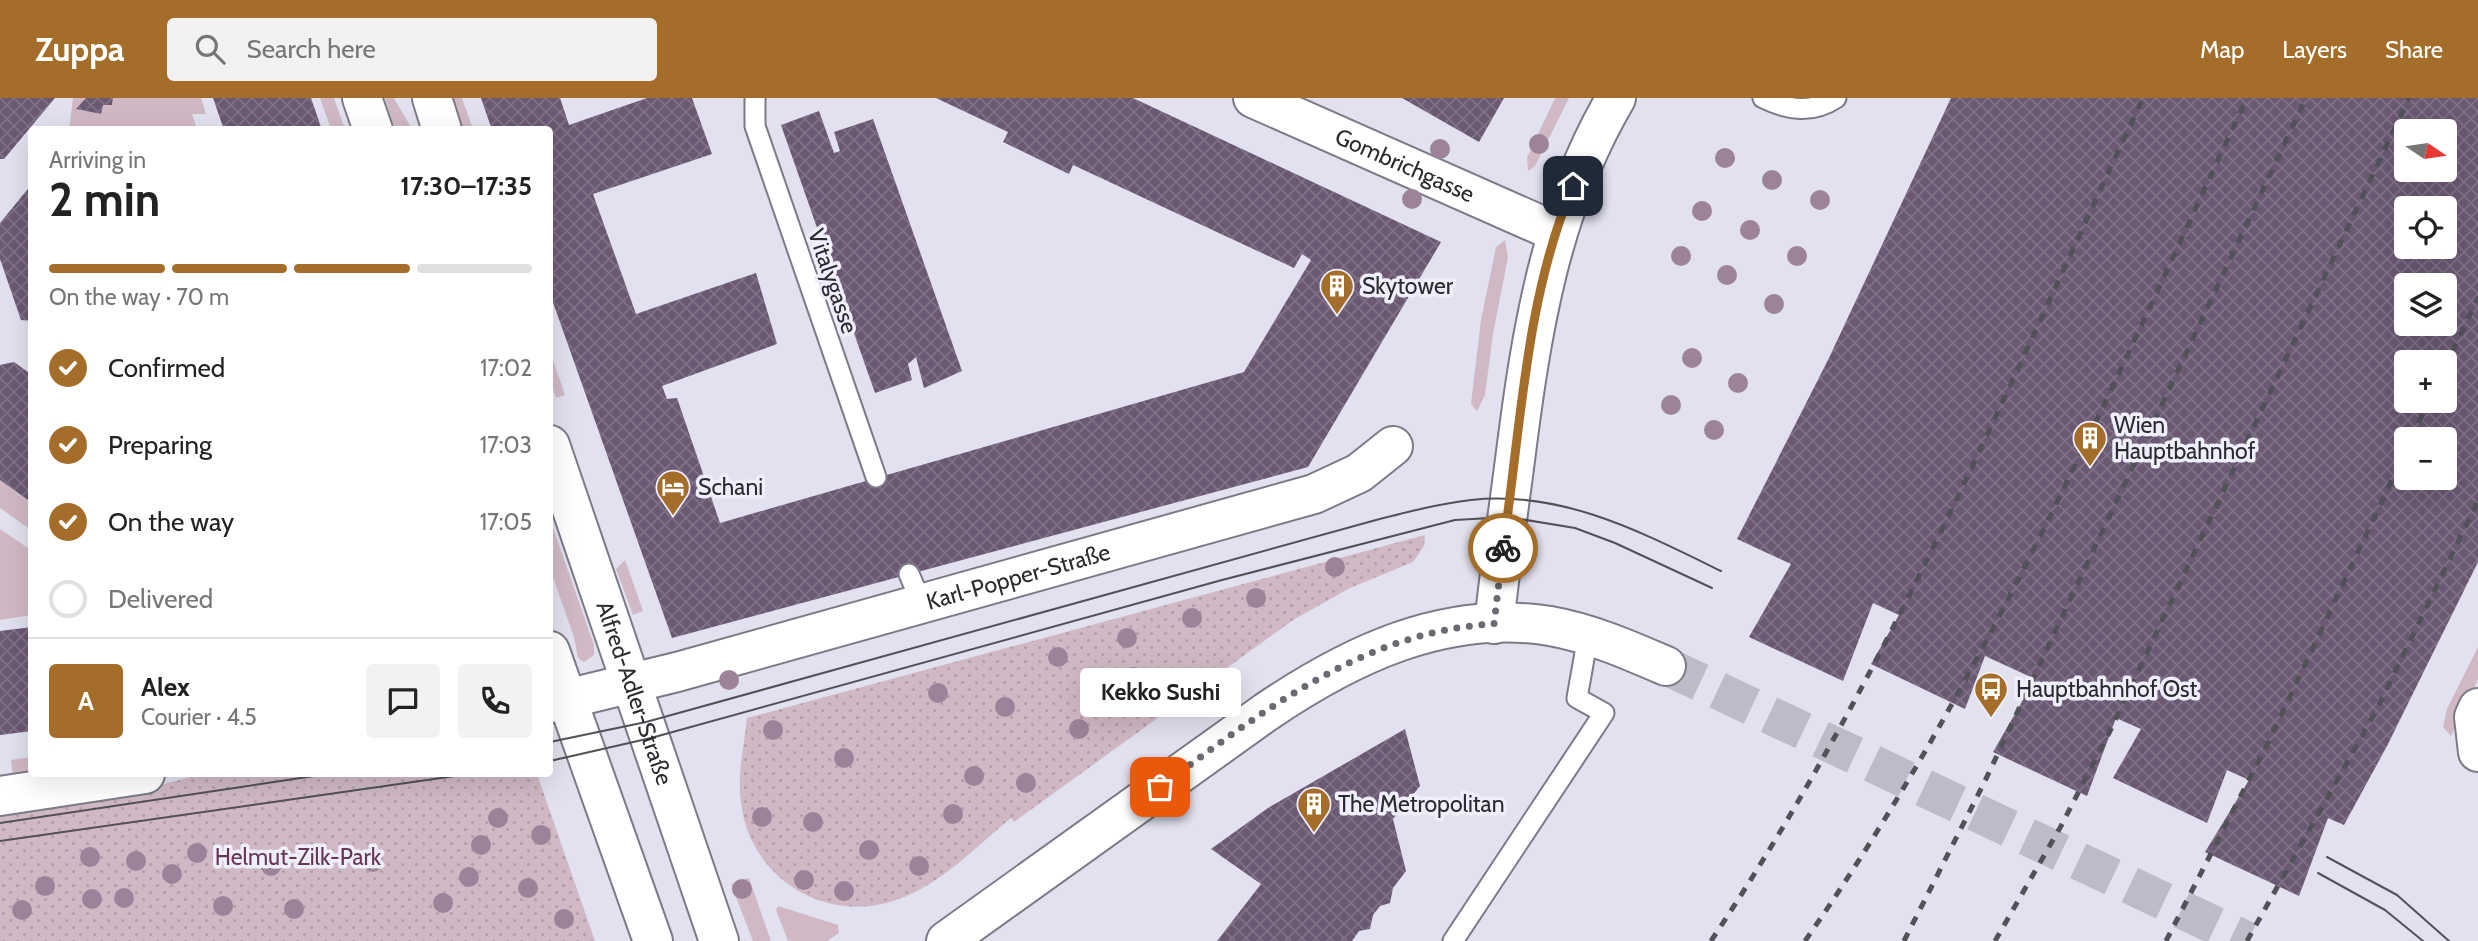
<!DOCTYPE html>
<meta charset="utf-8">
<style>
body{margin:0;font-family:Cabin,sans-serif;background:#f2f2f2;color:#222;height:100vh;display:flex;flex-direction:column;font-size:26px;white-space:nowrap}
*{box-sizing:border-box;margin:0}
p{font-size:23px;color:#767676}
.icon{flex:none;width:38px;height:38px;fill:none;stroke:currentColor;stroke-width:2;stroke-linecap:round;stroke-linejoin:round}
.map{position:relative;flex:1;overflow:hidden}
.panel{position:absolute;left:28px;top:28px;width:525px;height:651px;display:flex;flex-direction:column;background:#fff;border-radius:7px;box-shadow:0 7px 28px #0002}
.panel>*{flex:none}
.needle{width:46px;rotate:103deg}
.tools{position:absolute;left:2394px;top:21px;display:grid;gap:14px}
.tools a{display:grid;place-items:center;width:63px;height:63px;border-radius:7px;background:#fff;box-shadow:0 7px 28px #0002;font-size:35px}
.pin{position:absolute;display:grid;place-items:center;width:60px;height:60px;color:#fff;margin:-30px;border-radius:14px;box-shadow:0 4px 10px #0006}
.courier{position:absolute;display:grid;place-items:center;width:70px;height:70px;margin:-35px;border:5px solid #a46d29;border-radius:50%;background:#fff;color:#222;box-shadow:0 2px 9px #0007}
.bubble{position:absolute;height:49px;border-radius:7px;background:#fff;box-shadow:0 7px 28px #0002;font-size:23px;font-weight:700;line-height:49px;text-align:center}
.headline em{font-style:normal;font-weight:700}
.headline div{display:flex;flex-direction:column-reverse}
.headline{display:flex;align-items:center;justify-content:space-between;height:119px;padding:0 21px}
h1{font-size:46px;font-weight:700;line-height:52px}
.bar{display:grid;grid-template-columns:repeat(4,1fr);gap:10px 7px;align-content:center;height:84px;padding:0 21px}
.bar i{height:9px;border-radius:5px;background:#e0e0e0}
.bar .on{background:#a46d29}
.bar p{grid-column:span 4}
.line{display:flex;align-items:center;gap:18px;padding:0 21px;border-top:2px solid #e0e0e0}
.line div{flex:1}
.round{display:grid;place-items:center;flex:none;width:74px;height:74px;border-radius:7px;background:#f2f2f2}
ol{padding:0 21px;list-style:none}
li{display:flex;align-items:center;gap:21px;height:77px}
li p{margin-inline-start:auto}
li .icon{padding:7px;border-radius:50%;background:#a46d29;color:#fff;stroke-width:4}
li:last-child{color:#767676}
li i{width:38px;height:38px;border:4px solid #e0e0e0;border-radius:50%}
header{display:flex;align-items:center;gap:42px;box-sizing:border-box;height:98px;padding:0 35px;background:#a46d29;color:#fff}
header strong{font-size:33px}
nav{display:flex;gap:38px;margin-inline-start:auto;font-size:24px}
.search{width:490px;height:63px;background:#f2f2f2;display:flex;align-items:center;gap:18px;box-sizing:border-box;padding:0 24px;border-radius:7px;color:#767676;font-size:26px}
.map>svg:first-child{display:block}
</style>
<header>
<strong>Zuppa</strong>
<div class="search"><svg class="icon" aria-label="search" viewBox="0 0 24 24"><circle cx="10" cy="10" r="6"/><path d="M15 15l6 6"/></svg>Search here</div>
<nav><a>Map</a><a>Layers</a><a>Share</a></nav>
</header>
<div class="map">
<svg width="2478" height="843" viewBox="0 0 2478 843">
<defs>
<pattern id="park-dots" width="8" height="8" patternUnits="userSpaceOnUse" patternTransform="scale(1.75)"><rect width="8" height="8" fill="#d0b9c5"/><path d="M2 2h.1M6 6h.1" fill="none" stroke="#b39faa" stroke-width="1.8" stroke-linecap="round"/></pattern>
<pattern id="building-cross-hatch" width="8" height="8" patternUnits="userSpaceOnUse" patternTransform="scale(1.75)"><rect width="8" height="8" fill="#6b5873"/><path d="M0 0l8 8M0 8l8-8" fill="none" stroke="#807286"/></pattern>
</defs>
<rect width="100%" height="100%" fill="#e1e1ef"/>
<g fill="#d0b9c5">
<path d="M73,0h13l-9,11 23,5 3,-9h9l1,-7h88l5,16h-14l5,15 -128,1z"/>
<path d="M320,0h14l11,31h-14z"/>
<path d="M385,0h9l18,31h-18z"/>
<path d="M450,0h12l11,31h-12z"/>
<path d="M1555,0h14l-34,68 -7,5 -1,-13z"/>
<path d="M1505,142l3,17 -15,77 -8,61 -8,16 -6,-7 10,-84 15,-73z"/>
<path d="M550,253l15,44 -9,3 -6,-18z"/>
<path d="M0,382l31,23v27l-31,-22z"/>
<path d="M550,421l44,126v10l-10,7 -6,-4 -4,-21 -24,-68z"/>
<path d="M0,431l31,21v65l-31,5z"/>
<path d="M625,462l18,51 -10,4 -17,-46z"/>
<path d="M2478,549v32l-27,57 -8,-9 4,-18z"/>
<path d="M31,659l1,17 -19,3 -2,-17z"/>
<path d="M749,780l22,63h-18l-22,-57z"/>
<path d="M778,808l60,19 1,8 -12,8h-39l-12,-31z"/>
</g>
<g fill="url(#park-dots)">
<path d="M1425,437l-1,11 -11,16 -63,26 -57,32 -279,202 -3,-4c-34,28 -70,66 -112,81 -72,27 -149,-20 -158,-96 -4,-29 3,-56 6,-85z"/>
<path d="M202,676h335l58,167h-595v-128l130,-20z"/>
</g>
<g fill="url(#building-cross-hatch)" fill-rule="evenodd">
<path d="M0,0h55l-51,61h-4z"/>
<path d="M86,0h27l-1,7h-9l-2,9 -25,-5z"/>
<path d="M213,0h98l11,32h-98z"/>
<path d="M481,0h79l9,27 78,-27h45l20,56 -119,40 43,120 120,-41 21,71 -115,42 5,13 10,-1 43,125 524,-151 67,-112 -9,-6 -8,14 -221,-103 -4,9 -66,-32 5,-10 -72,-34h197l308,144 -133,225 -636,171 -122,-344v-164h-58z"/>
<path d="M1402,0h102l-25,44z"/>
<path d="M1951,0h527v464l-91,184 -43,79 -16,-7 -29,78 -94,-44 44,-72 -22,-10 -20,53 -94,-45 28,-49 -25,-11 -29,78 -94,-44 42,-73 -50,-23 -20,53 -94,-45 28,-49 -26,-12 -30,78 -94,-44 42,-73 -54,-25 91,-179zM2406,33h39v39h-39zM2406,110h39v39h-39zM2406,187h39v39h-39zM2406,264h39v39h-39zM2406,341h39v39h-39z"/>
<path d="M819,13l15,42 6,-2 -6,-19 39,-13 89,252 -38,17 -8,-31 -8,7 4,16 -37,13 -94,-268z"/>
<path d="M32,86v137l-11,-1 -21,-61v-36z"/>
<path d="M14,264l18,13v128l-32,-23v-115z"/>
<path d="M32,529v104l-32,4v-104z"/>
<path d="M1405,631l15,57 -27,33 13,52 -13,17 -3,15 -10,3 -7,9 -3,14 -11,2 -7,10h-135l44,-57 -50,-35 57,-41z"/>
</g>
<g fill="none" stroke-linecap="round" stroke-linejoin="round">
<path stroke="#bcbcc9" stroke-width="38" stroke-dasharray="38 19" stroke-linecap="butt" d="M1666,568l582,275"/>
<g stroke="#7b7b88" stroke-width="23">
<g id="service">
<path d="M755,0v28l121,351"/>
<path d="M1763,0c25,12 49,16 73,0"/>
<path d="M909,476l12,28"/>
<path d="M1453,843l151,-228 -27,-15 11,-62"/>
</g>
</g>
<g stroke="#7b7b88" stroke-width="42">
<g id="minor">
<path id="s1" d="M1253,0l303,134"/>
<path d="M1494,526c6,-55 14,-110 21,-164 16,-127 35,-250 101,-362"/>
<path id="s2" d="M550,605l127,-31 637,-178 45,-21 34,-27"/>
<path d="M2478,610l-4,9 4,35"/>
<path d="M0,698l145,-22"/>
<path d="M946,843l320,-229c84,-57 179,-103 284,-86 40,7 79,24 116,40"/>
</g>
</g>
<g stroke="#7b7b88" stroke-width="42">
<g id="tertiary">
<path d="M362,0l11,32"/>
<path d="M432,0l10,32"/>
<path id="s3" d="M550,347l169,496"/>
<path d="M550,553l103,290"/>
</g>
</g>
<use href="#service" stroke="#fff" stroke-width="19"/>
<use href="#minor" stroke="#fff" stroke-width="38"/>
<use href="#tertiary" stroke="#fff" stroke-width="38"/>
<g stroke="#515158" stroke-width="2">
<path d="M550,644l96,-20 730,-202c31,-8 62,-16 95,-20 91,-10 170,32 250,71"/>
<path d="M550,663l101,-23 571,-158 233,-60 53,-3 67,11 40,15 97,45"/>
<path d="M0,725l327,-49"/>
<path d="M0,743l469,-67"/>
<path d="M2327,759l70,38 52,46"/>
<path d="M2318,775l67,37 38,31"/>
</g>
<g stroke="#515158" stroke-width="5" stroke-dasharray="9 9" stroke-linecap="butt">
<path d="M2445,270l33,-71"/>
<path d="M2411,341l18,-38"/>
<path d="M1711,843c176,-263 298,-558 432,-843"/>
<path d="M1805,843c182,-261 307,-556 442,-843"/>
<path d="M1904,843l80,-158 322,-685"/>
<path d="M1995,843l66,-115 49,-95 299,-633"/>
<path d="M2166,843l104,-202 136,-289"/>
<path d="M2247,843l129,-230 102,-210"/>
</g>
</g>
<g fill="#9d8399">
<circle cx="1539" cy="46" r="10"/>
<circle cx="1440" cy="51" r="10"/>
<circle cx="1725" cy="60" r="10"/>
<circle cx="1772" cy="82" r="10"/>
<circle cx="1412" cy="101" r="10"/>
<circle cx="1820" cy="102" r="10"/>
<circle cx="1702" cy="113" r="10"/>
<circle cx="1750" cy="132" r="10"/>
<circle cx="1681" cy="158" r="10"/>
<circle cx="1797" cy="158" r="10"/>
<circle cx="1727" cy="177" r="10"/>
<circle cx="1774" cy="206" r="10"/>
<circle cx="1692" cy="260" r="10"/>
<circle cx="1738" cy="285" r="10"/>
<circle cx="1671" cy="307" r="10"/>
<circle cx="1714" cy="332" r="10"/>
<circle cx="1335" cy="469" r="10"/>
<circle cx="1256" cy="500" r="10"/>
<circle cx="1192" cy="520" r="10"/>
<circle cx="1127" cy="540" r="10"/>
<circle cx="1058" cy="559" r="10"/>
<circle cx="1134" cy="579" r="10"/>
<circle cx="729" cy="582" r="10"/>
<circle cx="938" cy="595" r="10"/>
<circle cx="1005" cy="609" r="10"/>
<circle cx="1079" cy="631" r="10"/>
<circle cx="773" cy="632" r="10"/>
<circle cx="844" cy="660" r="10"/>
<circle cx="974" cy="678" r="10"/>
<circle cx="1026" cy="685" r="10"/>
<circle cx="953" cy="716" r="10"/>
<circle cx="762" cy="719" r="10"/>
<circle cx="498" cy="720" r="10"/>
<circle cx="813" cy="724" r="10"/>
<circle cx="541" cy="737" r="10"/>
<circle cx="481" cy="747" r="10"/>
<circle cx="869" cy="752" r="10"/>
<circle cx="197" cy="755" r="10"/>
<circle cx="90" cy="759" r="10"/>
<circle cx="136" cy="763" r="10"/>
<circle cx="373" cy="764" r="10"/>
<circle cx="271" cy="768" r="10"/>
<circle cx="919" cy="768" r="10"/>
<circle cx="172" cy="776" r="10"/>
<circle cx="469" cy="779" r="10"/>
<circle cx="804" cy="782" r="10"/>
<circle cx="45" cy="788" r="10"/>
<circle cx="528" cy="790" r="10"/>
<circle cx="742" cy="791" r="10"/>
<circle cx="844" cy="793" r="10"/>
<circle cx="124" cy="800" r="10"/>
<circle cx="92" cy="801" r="10"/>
<circle cx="443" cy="805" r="10"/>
<circle cx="223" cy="808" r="10"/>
<circle cx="294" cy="811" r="10"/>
<circle cx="22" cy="812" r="10"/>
<circle cx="564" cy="821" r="10"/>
</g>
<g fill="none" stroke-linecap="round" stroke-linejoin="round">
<path stroke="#6a6a72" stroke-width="7" stroke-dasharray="0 12.6" d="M1160,689c102,-75 203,-156 334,-163l9,-76"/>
<path stroke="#a46d29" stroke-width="9" d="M1503,450c18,-120 22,-249 70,-362"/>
</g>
<defs>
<g id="building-pin" transform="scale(1.75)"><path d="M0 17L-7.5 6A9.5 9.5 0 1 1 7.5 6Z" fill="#a46d29" stroke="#eeeefd"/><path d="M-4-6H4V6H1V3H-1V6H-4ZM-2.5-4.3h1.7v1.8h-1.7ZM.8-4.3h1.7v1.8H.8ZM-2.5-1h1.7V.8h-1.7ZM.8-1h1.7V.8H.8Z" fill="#fff"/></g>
<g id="hotel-pin" transform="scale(1.75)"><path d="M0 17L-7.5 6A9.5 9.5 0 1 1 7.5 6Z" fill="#a46d29" stroke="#eeeefd"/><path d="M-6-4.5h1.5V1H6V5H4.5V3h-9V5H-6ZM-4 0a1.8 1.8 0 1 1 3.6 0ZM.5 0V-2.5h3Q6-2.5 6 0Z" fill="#fff"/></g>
<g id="bus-pin" transform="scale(1.75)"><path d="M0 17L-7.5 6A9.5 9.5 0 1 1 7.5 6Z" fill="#a46d29" stroke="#eeeefd"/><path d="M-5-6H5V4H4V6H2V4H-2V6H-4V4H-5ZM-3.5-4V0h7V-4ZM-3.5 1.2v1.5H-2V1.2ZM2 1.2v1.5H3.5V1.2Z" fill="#fff"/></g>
</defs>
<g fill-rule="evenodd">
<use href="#building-pin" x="1337" y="188"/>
<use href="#building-pin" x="2090" y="340"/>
<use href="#hotel-pin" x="673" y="389"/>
<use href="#bus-pin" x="1991" y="591"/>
<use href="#building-pin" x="1314" y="706"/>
</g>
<g text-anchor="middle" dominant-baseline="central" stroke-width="7" stroke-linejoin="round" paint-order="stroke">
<g font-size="23" fill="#2a2a2f" stroke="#eeeefd">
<text stroke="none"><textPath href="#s1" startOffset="166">Gombrichgasse</textPath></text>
<text transform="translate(833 183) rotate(71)">Vitalygasse</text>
<text stroke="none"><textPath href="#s2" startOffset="485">Karl-Popper-Straße</textPath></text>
<text stroke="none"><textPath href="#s3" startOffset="262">Alfred-Adler-Straße</textPath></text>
</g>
<g font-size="23" fill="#2a2a2f" stroke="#eeeefd" text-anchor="start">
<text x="1362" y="188">Skytower</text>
<text x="2114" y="327">Wien<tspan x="2114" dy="26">Hauptbahnhof</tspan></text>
<text x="698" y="389">Schani</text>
<text x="2016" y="591">Hauptbahnhof Ost</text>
<text x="1338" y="706">The Metropolitan</text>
</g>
<g font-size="23" fill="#663653" stroke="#eeeefd">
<text x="298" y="759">Helmut-Zilk-Park</text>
</g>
</g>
</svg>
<div class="tools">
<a><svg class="needle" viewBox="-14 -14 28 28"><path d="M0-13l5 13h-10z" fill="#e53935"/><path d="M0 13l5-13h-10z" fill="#767676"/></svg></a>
<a><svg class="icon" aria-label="locate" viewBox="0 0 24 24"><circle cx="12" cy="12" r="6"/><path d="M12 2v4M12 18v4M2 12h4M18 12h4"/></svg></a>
<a><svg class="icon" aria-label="layers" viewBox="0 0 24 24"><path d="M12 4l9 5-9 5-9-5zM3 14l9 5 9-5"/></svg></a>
<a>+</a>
<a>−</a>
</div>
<div class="pin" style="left:1160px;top:689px;background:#ea580c"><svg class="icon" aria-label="bag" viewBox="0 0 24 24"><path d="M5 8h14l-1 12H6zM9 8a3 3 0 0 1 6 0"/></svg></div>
<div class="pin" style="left:1573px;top:88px;background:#1f2937"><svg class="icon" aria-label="home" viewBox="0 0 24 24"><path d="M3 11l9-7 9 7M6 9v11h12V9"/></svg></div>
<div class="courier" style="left:1503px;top:450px"><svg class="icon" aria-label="bike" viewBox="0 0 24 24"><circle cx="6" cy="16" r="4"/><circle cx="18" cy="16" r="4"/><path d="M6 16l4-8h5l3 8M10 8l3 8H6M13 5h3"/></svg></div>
<div class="bubble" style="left:1080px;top:570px;width:161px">Kekko Sushi</div>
<section class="panel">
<div class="headline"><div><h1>2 min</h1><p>Arriving in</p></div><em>17:30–17:35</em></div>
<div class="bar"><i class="on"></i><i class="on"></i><i class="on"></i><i></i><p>On the way · 70 m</p></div>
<ol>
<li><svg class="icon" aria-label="check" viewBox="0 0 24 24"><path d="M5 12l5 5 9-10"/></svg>Confirmed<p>17:02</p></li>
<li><svg class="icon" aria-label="check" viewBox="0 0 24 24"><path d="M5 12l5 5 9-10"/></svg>Preparing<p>17:03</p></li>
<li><svg class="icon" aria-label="check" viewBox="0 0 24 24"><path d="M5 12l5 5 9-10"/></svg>On the way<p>17:05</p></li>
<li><i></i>Delivered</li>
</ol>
<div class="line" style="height:126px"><b class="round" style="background:#a46d29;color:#fff">A</b><div><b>Alex</b><p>Courier · 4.5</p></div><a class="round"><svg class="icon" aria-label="chat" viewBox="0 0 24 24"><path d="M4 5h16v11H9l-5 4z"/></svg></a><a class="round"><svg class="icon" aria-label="phone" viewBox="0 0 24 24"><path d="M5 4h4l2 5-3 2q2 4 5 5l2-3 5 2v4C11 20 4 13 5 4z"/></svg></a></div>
</section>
</div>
